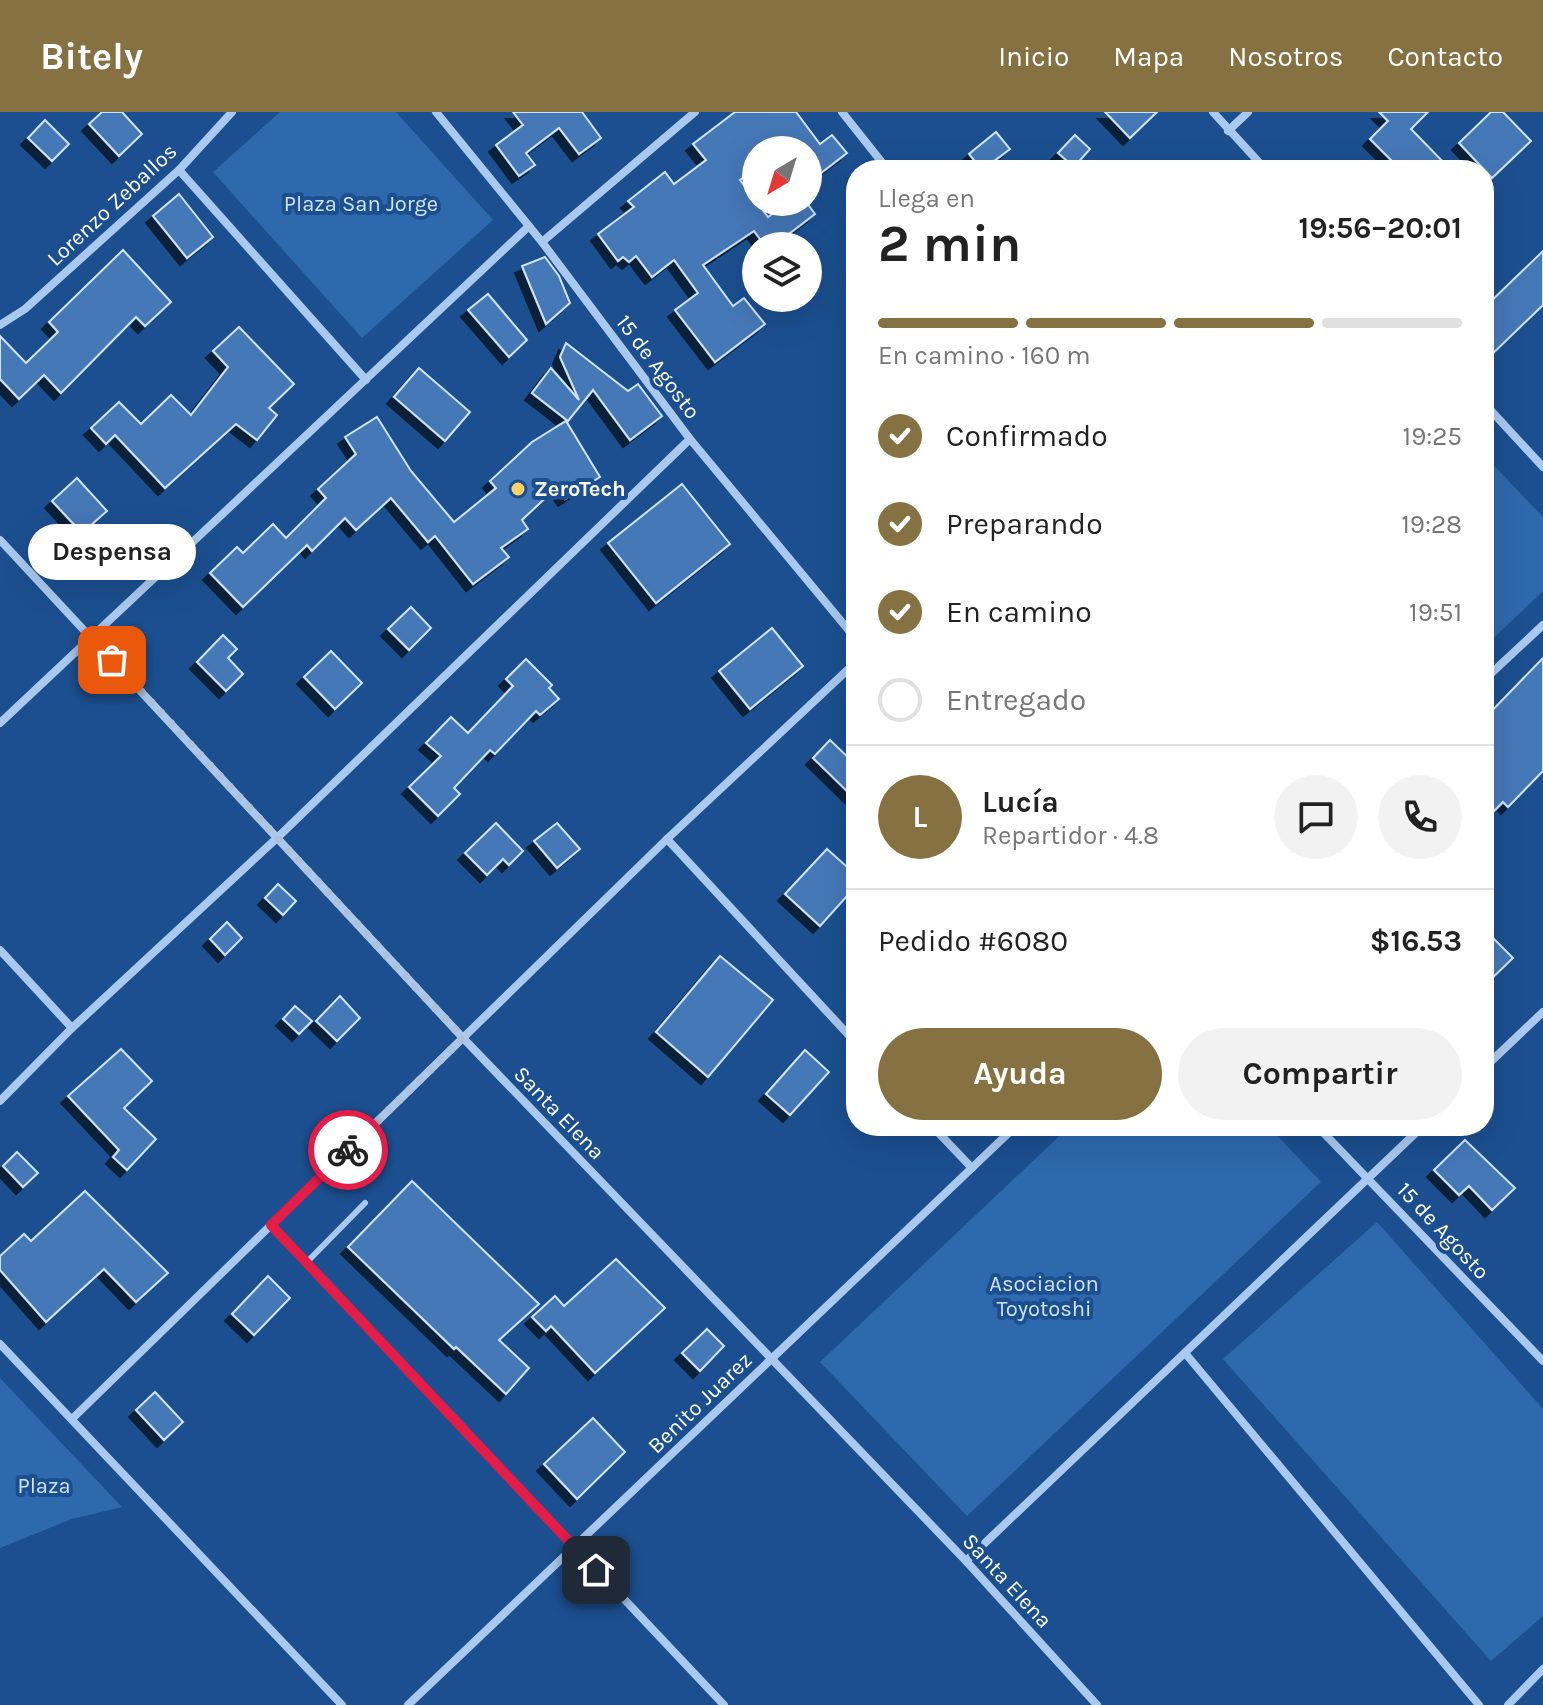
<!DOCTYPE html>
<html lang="es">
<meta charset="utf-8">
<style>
body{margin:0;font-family:Karla,sans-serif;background:#f2f2f2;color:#222;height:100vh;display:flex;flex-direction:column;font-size:30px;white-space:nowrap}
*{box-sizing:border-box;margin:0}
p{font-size:26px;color:#767676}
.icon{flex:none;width:44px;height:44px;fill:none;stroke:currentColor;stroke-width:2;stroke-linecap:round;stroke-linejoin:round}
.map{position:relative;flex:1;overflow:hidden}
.drawer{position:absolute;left:846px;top:48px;width:648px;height:976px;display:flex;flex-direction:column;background:#fff;border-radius:32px;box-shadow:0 8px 32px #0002}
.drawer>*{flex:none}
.needle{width:52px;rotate:218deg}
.tools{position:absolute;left:742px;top:24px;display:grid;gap:16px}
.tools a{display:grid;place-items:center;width:80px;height:80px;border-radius:50%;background:#fff;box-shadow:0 8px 32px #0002;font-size:40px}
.pin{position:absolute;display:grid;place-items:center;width:68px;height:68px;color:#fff;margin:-34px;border-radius:16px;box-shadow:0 4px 12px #0006}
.courier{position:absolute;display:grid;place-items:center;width:80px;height:80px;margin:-40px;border:6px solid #e11d48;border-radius:50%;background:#fff;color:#222;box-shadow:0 2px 10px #0007}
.bubble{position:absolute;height:56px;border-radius:28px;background:#fff;box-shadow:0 8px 32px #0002;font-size:26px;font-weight:700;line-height:56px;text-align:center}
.head em{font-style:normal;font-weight:700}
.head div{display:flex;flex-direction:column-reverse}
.head{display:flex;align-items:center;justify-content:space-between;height:136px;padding:0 32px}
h1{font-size:52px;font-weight:700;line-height:60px}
.bar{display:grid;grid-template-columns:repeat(4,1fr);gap:12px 8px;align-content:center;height:96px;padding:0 32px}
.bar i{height:10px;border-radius:6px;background:#e0e0e0}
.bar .active{background:#857141}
.bar p{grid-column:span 4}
.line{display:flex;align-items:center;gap:20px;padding:0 32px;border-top:2px solid #e0e0e0}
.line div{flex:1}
.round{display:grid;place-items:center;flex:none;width:84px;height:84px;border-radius:42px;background:#f2f2f2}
ol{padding:0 32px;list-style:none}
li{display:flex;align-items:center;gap:24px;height:88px}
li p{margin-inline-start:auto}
li .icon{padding:8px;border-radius:50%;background:#857141;color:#fff;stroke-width:4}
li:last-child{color:#767676}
li i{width:44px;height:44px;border:4px solid #e0e0e0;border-radius:50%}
.button{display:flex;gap:16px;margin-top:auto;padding:16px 32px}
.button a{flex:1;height:92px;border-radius:48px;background:#857141;color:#fff;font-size:32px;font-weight:700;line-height:92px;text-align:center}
.button a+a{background:#f2f2f2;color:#222}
header{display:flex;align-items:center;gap:48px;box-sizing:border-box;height:112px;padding:0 40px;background:#857141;color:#fff}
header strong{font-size:38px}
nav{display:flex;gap:44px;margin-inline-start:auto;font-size:28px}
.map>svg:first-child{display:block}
</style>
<header>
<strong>Bitely</strong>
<nav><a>Inicio</a><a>Mapa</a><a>Nosotros</a><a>Contacto</a></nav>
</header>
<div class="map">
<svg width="1543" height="1593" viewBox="0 0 1543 1593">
<defs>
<filter id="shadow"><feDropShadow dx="-7" dy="7" stdDeviation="0" flood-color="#0009"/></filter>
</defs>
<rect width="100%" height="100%" fill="#1b4f8f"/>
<g fill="#2e69ad">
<path d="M280,0h116l97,108 -131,118 -149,-166z"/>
<path d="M1484,343l59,62v74l-59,56z"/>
<path d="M1070,1014h198l53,56 -354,334 -147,-154z"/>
<path d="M1377,1110l166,187v207l-52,45 -268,-302z"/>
<path d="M0,1266l122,129 -50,12 -72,29z"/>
</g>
<g fill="#4478b7" stroke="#cfe3fa" stroke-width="2" filter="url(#shadow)">
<path d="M102,0h20l20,22 -23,22 -30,-32z"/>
<path d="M513,0h69l19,26 -22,16 -20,-26 -33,25 9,12 -16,11 -23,-31 27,-20z"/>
<path d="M735,0h61l24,32 12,-9 15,18 -39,30v-33h-52v18l-16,12 28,37 20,-15h18l9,12 -42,32h-8l-11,-15 -51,34 30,41 11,-8 21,26 -50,38 -40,-52 23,-17 -24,-33 -22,17 -16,-21 -7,6 -6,-5 -5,4 -20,-27 36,-27 -6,-6 37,-29 9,12 32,-24 -13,-16z"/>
<path d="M1105,0h52l-27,26z"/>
<path d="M1379,0h49l-17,17 40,41h-50l-31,-31 18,-18z"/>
<path d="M1491,0h12l28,29 -39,37 -33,-35z"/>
<path d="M45,8l24,24 -17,17 -24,-23z"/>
<path d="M996,20l14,17 -28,21 -13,-16z"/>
<path d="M1075,23l15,14 -16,18 -16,-14z"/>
<path d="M179,82l34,43 -26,21 -34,-42z"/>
<path d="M123,138l48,52 -26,24 -9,-9 -75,76 -17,-18 -25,24 -19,-20v-43l26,27 32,-31 -9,-10z"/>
<path d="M1543,139v54l-59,57v-54z"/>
<path d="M545,145l14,19 11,27 -24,21 -24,-58z"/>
<path d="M488,182l39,46 -18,17 -41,-47z"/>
<path d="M239,215l55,57 -25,24 8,7 -20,25 -21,-16 -71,64 -50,-53 -9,9 -15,-16 28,-26 22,22 30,-29 20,20 37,-48 -15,-16z"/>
<path d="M566,231l62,48 10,-7 24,32 -32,24 -37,-50 -25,31 -36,-28 19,-25 28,32 -19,-43z"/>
<path d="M419,256l51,44 -25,29 -51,-44z"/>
<path d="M377,305l34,54 43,51 42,-34 -6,-7 42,-39 34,-21 34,56 -35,22 -8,-12 -35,33 6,9 -27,19 8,9 -36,27 -38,-48 -7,6 -37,-44 -35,32 -11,-12 -33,33 -5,-6 -64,62 -33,-34 27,-26 6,6 30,-29 13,14 40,-40 -8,-9 38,-35 -11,-17z"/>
<path d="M77,366l30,33 -25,22 -30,-32z"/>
<path d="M682,372l48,60 -74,59 -48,-60z"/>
<path d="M96,417l20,22 -22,20 -20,-21z"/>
<path d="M411,495l20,21 -22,22 -21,-21z"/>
<path d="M772,516l31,38 -53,43 -31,-38z"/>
<path d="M223,523l14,14 -9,9 15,16 -17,17 -29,-29z"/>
<path d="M331,539l31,32 -27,26 -31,-32z"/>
<path d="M1543,546v113l-35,36 -5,-5 -19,19v-102z"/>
<path d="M526,547l26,26 -3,3 10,11 -19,16 -4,-4 -41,43 -5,-4 -36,38 6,6 -22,22 -29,-29 32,-31 -15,-13 25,-26 17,16 45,-47 -7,-7z"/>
<path d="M830,628l26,25v35l-43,-42z"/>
<path d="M496,711l27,28 -14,14 -6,-6 -16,16 -22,-22z"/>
<path d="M557,711l23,26 -23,19 -23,-27z"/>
<path d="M827,737l29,26v11l-36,40 -35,-32z"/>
<path d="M278,772l18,17 -13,14 -18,-17z"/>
<path d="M227,810l15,16 -17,17 -15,-16z"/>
<path d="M1484,817l29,29 -29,28z"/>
<path d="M720,844l53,44 -65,77 -52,-45z"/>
<path d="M340,884l20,22 -23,23 -21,-20z"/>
<path d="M295,894l17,15 -13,13 -16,-15z"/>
<path d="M121,937l31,32 -28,27 32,31 -29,31 -14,-13 6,-7 -51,-54z"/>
<path d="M805,938l24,22 -39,43 -24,-21z"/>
<path d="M1465,1028l50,48 -23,22 -23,-24 -10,9 -25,-25z"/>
<path d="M17,1040l21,21 -15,14 -20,-21z"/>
<path d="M412,1069l127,123 -40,36 30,28 -23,26 -50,-47 -2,2 -106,-102z"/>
<path d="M85,1079l83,82 -32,29 -32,-33 -58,53 -46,-52v-14l24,-22 7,7z"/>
<path d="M616,1147l49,49 -70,65 -44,-47 -5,5 -14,-14 23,-21 9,10z"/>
<path d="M268,1164l22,22 -36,37 -22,-21z"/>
<path d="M707,1217l17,17 -24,25 -18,-18z"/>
<path d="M155,1280l28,30 -19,18 -28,-30z"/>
<path d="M593,1306l32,34 -48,47 -33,-35z"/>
</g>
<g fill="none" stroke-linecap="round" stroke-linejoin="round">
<path stroke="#a9c9ee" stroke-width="6" d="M306,1151l59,-60"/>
<g stroke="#a9c9ee" stroke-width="8">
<path d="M436,0l106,130 148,197 166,200"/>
<path d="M842,0l46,58"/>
<path d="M1213,0l53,58"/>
<path d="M1228,19l20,-19"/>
<path d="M179,58l187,210"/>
<path d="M542,130l153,-130"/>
<path d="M0,213l25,-16 154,-139 53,-58"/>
<path d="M1484,291l59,64"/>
<path d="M0,428l463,498 503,523 131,144"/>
<path d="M1484,568l59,-55"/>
<path d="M0,611l529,-497"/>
<path d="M667,727l189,204"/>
<path d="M0,838l72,78"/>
<path d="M1484,956l59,-56"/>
<path d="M0,989l72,-73 205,-190 413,-399"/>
<path d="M932,1014l40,42"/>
<path d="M1317,1014l226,235"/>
<path d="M271,1113l453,480"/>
<path d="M0,1232l342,361"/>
<path d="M1185,1241l294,352"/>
<path d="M72,1307l595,-580 189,-177"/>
<path d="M966,1449l457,-435"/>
<path d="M408,1593l608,-579"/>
<path d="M1508,1593l35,-36"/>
</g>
</g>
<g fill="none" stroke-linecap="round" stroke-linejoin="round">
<path stroke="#afc1d8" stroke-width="8" stroke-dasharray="0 14.4" d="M112,548l351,378 -115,112"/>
<path stroke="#e11d48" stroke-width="10" d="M348,1038l-77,75 325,345"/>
</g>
<circle fill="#ffd166" stroke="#1b4f8f" stroke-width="3" cx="518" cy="377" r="8"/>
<g text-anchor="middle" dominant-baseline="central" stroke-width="8" stroke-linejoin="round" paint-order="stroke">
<g font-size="22" fill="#cfe3fa" stroke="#1b4f8f">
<text x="361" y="92">Plaza San Jorge</text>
<text x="1044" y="1172">Asociacion<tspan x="1044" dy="25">Toyotoshi</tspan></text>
<text x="44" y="1374">Plaza</text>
</g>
<g font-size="22" fill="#fff" stroke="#1b4f8f">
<text transform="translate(112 93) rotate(-43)">Lorenzo Zeballos</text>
<text transform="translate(658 255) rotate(53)">15 de Agosto</text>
<text transform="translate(559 1001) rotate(46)">Santa Elena</text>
<text transform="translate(1443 1119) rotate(47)">15 de Agosto</text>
<text transform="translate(700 1291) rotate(-44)">Benito Juarez</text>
<text transform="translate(1007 1469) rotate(47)">Santa Elena</text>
</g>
<g font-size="22" font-weight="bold" fill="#fff" stroke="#1b4f8f" text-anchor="start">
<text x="534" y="377">ZeroTech</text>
</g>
</g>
</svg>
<div class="tools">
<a><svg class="needle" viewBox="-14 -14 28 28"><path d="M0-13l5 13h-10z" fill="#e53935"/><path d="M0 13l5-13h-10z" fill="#767676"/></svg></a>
<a><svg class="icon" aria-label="layers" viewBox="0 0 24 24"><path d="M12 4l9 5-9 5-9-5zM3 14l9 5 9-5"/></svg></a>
</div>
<div class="pin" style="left:112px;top:548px;background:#ea580c"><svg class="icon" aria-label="bag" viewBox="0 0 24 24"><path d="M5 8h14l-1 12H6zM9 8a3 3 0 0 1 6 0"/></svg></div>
<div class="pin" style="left:596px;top:1458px;background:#1f2937"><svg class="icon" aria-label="home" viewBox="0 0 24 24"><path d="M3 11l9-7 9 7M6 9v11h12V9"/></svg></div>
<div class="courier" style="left:348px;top:1038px"><svg class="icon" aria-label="bike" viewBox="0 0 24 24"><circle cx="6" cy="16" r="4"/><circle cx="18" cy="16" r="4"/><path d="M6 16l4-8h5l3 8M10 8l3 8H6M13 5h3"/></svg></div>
<div class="bubble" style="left:28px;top:412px;width:168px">Despensa</div>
<section class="drawer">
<div class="head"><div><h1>2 min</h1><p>Llega en</p></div><em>19:56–20:01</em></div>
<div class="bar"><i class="active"></i><i class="active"></i><i class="active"></i><i></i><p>En camino · 160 m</p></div>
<ol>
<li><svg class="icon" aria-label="check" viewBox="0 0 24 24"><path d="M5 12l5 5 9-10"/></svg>Confirmado<p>19:25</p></li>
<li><svg class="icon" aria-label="check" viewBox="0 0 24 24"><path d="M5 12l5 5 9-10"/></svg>Preparando<p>19:28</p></li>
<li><svg class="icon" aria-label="check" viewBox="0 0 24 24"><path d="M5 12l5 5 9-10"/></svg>En camino<p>19:51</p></li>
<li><i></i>Entregado</li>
</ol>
<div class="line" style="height:144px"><b class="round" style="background:#857141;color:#fff">L</b><div><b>Lucía</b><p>Repartidor · 4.8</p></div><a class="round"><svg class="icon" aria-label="chat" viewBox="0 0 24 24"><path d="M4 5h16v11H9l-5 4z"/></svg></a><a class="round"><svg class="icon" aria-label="phone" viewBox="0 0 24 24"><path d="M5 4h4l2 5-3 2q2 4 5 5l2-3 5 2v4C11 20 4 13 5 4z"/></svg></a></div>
<div class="line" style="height:104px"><div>Pedido #6080</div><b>$16.53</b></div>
<div class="button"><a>Ayuda</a><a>Compartir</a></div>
</section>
</div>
